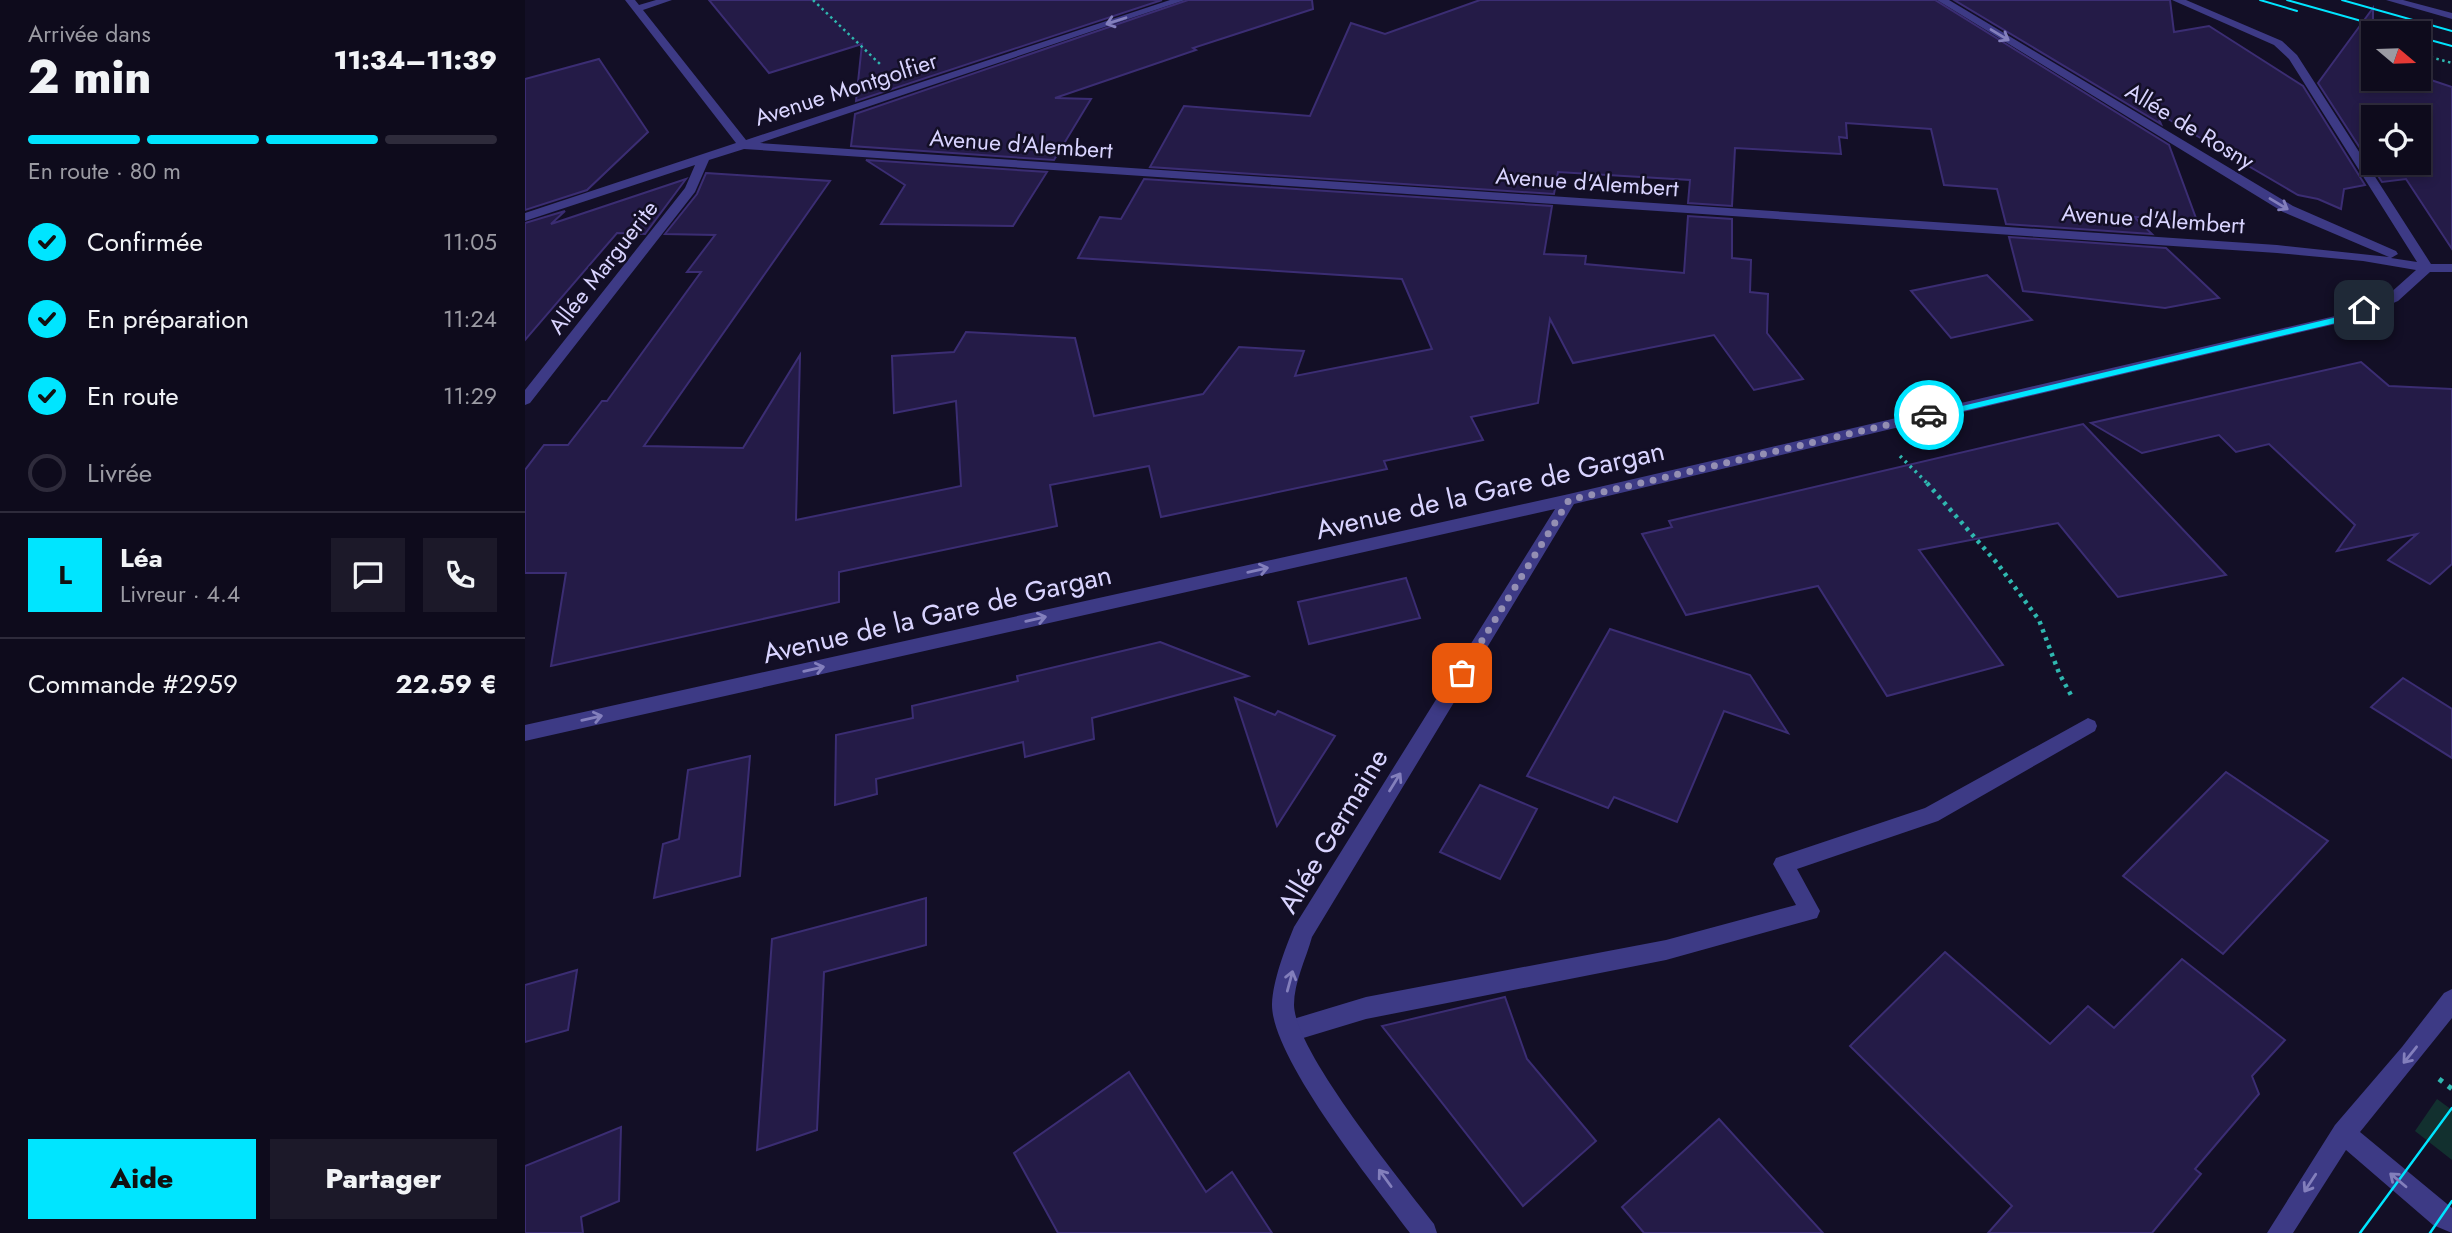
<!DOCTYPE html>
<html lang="fr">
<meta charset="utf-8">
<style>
body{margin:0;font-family:Jost,sans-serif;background:#1c1929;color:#f1f3f6;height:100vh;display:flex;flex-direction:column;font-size:26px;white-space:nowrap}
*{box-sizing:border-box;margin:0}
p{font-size:23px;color:#9b9ba3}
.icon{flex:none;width:38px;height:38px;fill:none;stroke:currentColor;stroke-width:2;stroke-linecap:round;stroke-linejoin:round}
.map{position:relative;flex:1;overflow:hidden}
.panel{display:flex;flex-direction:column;background:#0e0b1c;width:525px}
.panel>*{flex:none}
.needle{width:46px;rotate:109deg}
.controls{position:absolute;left:1836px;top:21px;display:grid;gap:14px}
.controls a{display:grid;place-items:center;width:70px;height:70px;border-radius:0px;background:#0e0b1c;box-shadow:0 4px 10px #0003,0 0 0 2px #2e2b3b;font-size:35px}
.pin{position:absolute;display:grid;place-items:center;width:60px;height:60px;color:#fff;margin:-30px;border-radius:14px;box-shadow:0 4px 10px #0006}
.courier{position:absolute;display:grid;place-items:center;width:70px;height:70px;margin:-35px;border:5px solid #00e5ff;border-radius:50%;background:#fff;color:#222;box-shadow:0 2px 9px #0007}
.overview em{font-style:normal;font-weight:800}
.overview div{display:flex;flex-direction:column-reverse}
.overview{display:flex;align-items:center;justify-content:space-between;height:119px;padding:0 28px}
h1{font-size:46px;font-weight:800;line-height:52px}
.bar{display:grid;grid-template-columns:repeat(4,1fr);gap:10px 7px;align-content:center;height:84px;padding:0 28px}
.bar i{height:9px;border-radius:5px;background:#2e2b3b}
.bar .active{background:#00e5ff}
.bar p{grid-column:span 4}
.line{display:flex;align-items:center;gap:18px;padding:0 28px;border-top:2px solid #2e2b3b}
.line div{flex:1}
.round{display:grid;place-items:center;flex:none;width:74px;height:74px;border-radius:0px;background:#1c1929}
ol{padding:0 28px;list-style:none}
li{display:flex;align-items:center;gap:21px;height:77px}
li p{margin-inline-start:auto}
li .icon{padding:7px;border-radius:50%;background:#00e5ff;color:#111;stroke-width:4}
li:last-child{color:#9b9ba3}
li i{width:38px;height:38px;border:4px solid #2e2b3b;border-radius:50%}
.primary-button{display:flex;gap:14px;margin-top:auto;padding:14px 28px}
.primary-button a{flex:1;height:80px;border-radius:0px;background:#00e5ff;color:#111;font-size:28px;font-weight:800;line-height:80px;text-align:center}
.primary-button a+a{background:#1c1929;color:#f1f3f6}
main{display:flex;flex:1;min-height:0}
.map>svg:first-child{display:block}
</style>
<main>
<section class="panel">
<div class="overview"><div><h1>2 min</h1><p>Arrivée dans</p></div><em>11:34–11:39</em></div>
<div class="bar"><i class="active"></i><i class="active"></i><i class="active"></i><i></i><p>En route · 80 m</p></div>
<ol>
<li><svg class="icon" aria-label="check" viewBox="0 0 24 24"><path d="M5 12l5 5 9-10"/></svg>Confirmée<p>11:05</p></li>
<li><svg class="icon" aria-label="check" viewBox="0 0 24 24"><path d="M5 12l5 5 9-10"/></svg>En préparation<p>11:24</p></li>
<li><svg class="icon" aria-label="check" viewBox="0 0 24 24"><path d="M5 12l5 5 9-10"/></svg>En route<p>11:29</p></li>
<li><i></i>Livrée</li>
</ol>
<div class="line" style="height:126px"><b class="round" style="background:#00e5ff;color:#111">L</b><div><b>Léa</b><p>Livreur · 4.4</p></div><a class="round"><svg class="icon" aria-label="chat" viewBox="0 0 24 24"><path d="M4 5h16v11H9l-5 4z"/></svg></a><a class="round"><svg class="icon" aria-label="phone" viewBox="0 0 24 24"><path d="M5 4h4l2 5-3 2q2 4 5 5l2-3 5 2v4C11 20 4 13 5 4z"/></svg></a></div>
<div class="line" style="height:91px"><div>Commande #2959</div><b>22.59 €</b></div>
<div class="primary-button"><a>Aide</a><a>Partager</a></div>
</section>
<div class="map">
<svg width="1927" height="1233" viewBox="0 0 1927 1233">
<rect width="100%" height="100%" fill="#130f26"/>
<path fill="#12302f" d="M1912,1099l15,11v50l-37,-29z"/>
<g fill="#241b47" stroke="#3b2d73" stroke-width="2" fill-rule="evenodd">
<path d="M184,0h453l-306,101 6,-57 -93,29z"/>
<path d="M663,0h124l1,9 -120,39 3,2 -141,48 36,1 -37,61 -203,-14 4,-32z"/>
<path d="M955,0h455l234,145 28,76 -63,-4 18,17 -146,-10 -9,-35 -53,-4 -13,-56 -85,-6 1,15 -8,-1 2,17 -106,-6 -3,58 -44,-3 2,-23 -132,-8 -4,22 -404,-27 34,-61 126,10 41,-93 34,11z"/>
<path d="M1429,0h216l4,32 35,-6 94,60 62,99 -21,4 -3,20 -23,-10 -20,-4 -142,-83 5,12z"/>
<path d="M1848,8v71h46v-3l33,11v162l-46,-70 -24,3 -64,-99zM1848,117h46v46h-46z"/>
<path d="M74,59l49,73 -61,58 -62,20v-131z"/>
<path d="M341,160l181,12 -34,54 -132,-2 24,-39z"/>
<path d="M181,173l124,8 -186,265 99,2 57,-93 -4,165 165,-34 -5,-85 -62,12 -2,-57 62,-4 12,-20 109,6 19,78 109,-22 36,-47 65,4 -9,25 137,-27 -30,-70 -324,-21 22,-41 21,2 23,-40 408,27 -8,48 42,2 -1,8 99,9 4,-57 44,3v39l19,2 -1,32 18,2 -1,39 36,46 -49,11 -40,-55 -141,28 -23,-44 -12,84 -67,14 12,23 -99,21 3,8 -226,48 -12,-51 -99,19 7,41 -218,46v30l-288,64 15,-93h-41v-103l19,-25h24l34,-44h5l94,-129h-14l28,-37 -50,-1 32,-40z"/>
<path d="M161,179l-41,55 -28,-1 -92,107v-117l40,-12 -14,13z"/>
<path d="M1484,237l157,11 53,50 -54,10 -142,-17z"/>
<path d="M1462,275l45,45 -81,18 -40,-47z"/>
<path d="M1836,362l28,24 63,3v175l-22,20 -42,-24 29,-26 -80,17 18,-26 -86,-81 -33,8 -17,-17 -77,18 -51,-30z"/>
<path d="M1558,424l143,151 -108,22 -60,-74 -139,27 84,115 -116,31 -69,-110 -132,29 -44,-81 30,-7 -3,-6z"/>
<path d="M881,578l14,40 -111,26 -11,-42z"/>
<path d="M1085,629l140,46 38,58 -64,-22 -47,111 -63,-25 -6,11 -81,-32z"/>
<path d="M635,642l88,34 -156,42 2,21 -69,18 -2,-15 -147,37 1,15 -42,11 1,-70 77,-17 -1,-12 106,-25 -1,-5z"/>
<path d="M1878,678l49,31v49l-81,-51z"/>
<path d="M710,698l40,17 3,-4 57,25 -58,90z"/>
<path d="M225,756l-10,120 -86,22 9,-54 16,-5 9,-69z"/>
<path d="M1701,772l102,69 -105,113 -100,-78z"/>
<path d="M955,785l57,24 -37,70 -60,-27z"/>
<path d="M401,898v47l-102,27 -7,158 -60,20 15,-211z"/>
<path d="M1420,952l105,92 38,-38 26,22 68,-69 103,81 -33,36 7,18 -64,75 6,5 -49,59h-164l24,-27 -162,-160z"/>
<path d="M52,970l-9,60 -43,12v-57z"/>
<path d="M980,997l22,62 69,82 -73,65 -141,-180z"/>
<path d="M604,1072l77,120 26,-20 40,61h-214l-44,-80z"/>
<path d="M1194,1119l104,114h-179l-22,-26z"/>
<path d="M96,1127l-2,74 -38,16 2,16h-58v-67z"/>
</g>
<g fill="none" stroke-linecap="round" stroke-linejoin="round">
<g stroke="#2fb8b0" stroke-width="2.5" stroke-dasharray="2.5 3.5" stroke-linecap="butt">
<path d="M288,0l69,66"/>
<path d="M1894,54l33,9"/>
</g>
<path stroke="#2fb8b0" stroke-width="3.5" stroke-dasharray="2.5 4.5" stroke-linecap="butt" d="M1375,456l28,28"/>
<path stroke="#2fb8b0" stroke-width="4.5" stroke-dasharray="3.5 5" stroke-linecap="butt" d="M1402,483l70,80 42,57 20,53 13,24"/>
<path stroke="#2fb8b0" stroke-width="5" stroke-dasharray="4.5 7" stroke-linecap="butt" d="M1914,1079l13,10"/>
<path fill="#3d3a85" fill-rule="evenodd" d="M1563,718l7,3 2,5 -2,5 -157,90 -141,48 23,42 -3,7 -151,42 -300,59 -76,23 -8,-3 -3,-8 3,-8 8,-3 76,-23 300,-57 130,-35 -23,-41 3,-6 149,-50z"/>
<g fill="#3d3a85" fill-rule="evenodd">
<path d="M100,0h10l4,5 17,-5h16l-29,10 103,130 424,-140h15l-425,143 1517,102 112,12 -106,-45 -346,-212h12l344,206 103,45 2,3 -7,4 26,4 -128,-203 -15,-14 -102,-45h14l96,41 15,14 134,209h21v8h-22l-32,29 -41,18 -783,185 -262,433c-6,22 -18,45 -18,68 1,47 108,177 140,219l3,9h-27c-34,-46 -139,-175 -138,-229 1,-24 13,-55 22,-77l261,-418 -1030,232v-16l1044,-231 779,-181 40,-18 28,-25 -53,-9 -86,-8 -1533,-104 -35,11 -14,32 -165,211 -5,2v-15l160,-202 10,-23 -170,56v-8l211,-70z"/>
<path d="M1861,0h17l49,13v6z"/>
<path d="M1927,989v29l-92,114 92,76v25l-19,-8 -87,-75 -53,83h-26l68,-108 67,-78 42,-54z"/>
</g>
<g stroke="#00e5ff" stroke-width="2">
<path d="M1735,0l37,11"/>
<path d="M1762,0l117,33"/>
<path d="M1817,0l110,31"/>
<path d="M1894,37l33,9"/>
</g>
<g stroke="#00e5ff" stroke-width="2.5">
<path d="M1835,1233l92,-125"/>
<path d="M1905,1233l22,-32"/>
</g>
</g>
<defs><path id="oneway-shaft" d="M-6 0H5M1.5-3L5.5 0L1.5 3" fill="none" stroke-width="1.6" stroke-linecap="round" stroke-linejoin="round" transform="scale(1.75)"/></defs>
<g stroke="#837fbc">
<use href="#oneway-shaft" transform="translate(591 21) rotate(162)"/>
<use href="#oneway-shaft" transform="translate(1475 35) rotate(31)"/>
<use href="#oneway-shaft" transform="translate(1754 204) rotate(31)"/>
<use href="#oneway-shaft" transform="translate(733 570) rotate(-13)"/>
<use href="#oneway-shaft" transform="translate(511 619) rotate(-13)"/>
<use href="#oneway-shaft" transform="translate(289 669) rotate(-13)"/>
<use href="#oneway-shaft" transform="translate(67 718) rotate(-13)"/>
<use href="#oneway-shaft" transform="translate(870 782) rotate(-58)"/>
<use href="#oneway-shaft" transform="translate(765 981) rotate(-75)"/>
<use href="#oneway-shaft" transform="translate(1885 1055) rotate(129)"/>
<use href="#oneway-shaft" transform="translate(860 1178) rotate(-126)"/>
<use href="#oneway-shaft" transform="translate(1873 1180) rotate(-140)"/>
<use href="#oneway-shaft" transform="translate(1785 1183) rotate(123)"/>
</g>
<path fill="#00e5ff" d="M1839,308l5,2 -1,2 -15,7 -424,100 -5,-4 426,-101z"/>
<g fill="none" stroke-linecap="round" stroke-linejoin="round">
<path stroke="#948fb3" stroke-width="7" stroke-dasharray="0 12.6" d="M937,673l107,-173 360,-85"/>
</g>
<g text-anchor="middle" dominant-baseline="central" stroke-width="5" stroke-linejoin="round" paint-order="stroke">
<g font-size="23" fill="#d9d4ff" stroke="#130f26">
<text transform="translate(321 89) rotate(-18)">Avenue Montgolfier</text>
<text transform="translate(1665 126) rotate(31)">Allée de Rosny</text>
<text transform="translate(496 144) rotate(4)">Avenue d'Alembert</text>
<text transform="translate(1062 182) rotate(4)">Avenue d'Alembert</text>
<text transform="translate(1628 219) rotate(4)">Avenue d'Alembert</text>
<text transform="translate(78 267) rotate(-52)">Allée Marguerite</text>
</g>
<g font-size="28" fill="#d9d4ff" stroke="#130f26">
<text transform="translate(965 490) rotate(-13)">Avenue de la Gare de Gargan</text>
<text transform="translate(412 614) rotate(-13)">Avenue de la Gare de Gargan</text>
<text transform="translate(808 831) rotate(-59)">Allée Germaine</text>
</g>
</g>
</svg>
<div class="controls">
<a><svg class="needle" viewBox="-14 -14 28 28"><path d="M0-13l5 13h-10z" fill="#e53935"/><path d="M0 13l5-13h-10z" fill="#9b9ba3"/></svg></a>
<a><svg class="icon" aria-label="locate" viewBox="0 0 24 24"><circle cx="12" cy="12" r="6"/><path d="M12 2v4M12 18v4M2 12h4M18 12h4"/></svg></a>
</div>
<div class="pin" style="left:937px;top:673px;background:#ea580c"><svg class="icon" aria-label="bag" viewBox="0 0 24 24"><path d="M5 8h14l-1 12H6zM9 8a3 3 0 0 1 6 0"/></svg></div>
<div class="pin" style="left:1839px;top:310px;background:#1f2937"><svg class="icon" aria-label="home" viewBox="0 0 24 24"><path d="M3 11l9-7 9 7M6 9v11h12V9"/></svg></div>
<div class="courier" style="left:1404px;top:415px"><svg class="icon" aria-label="car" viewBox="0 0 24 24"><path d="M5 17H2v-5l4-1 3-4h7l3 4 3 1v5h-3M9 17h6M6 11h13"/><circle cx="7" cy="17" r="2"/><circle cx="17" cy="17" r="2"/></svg></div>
</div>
</main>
